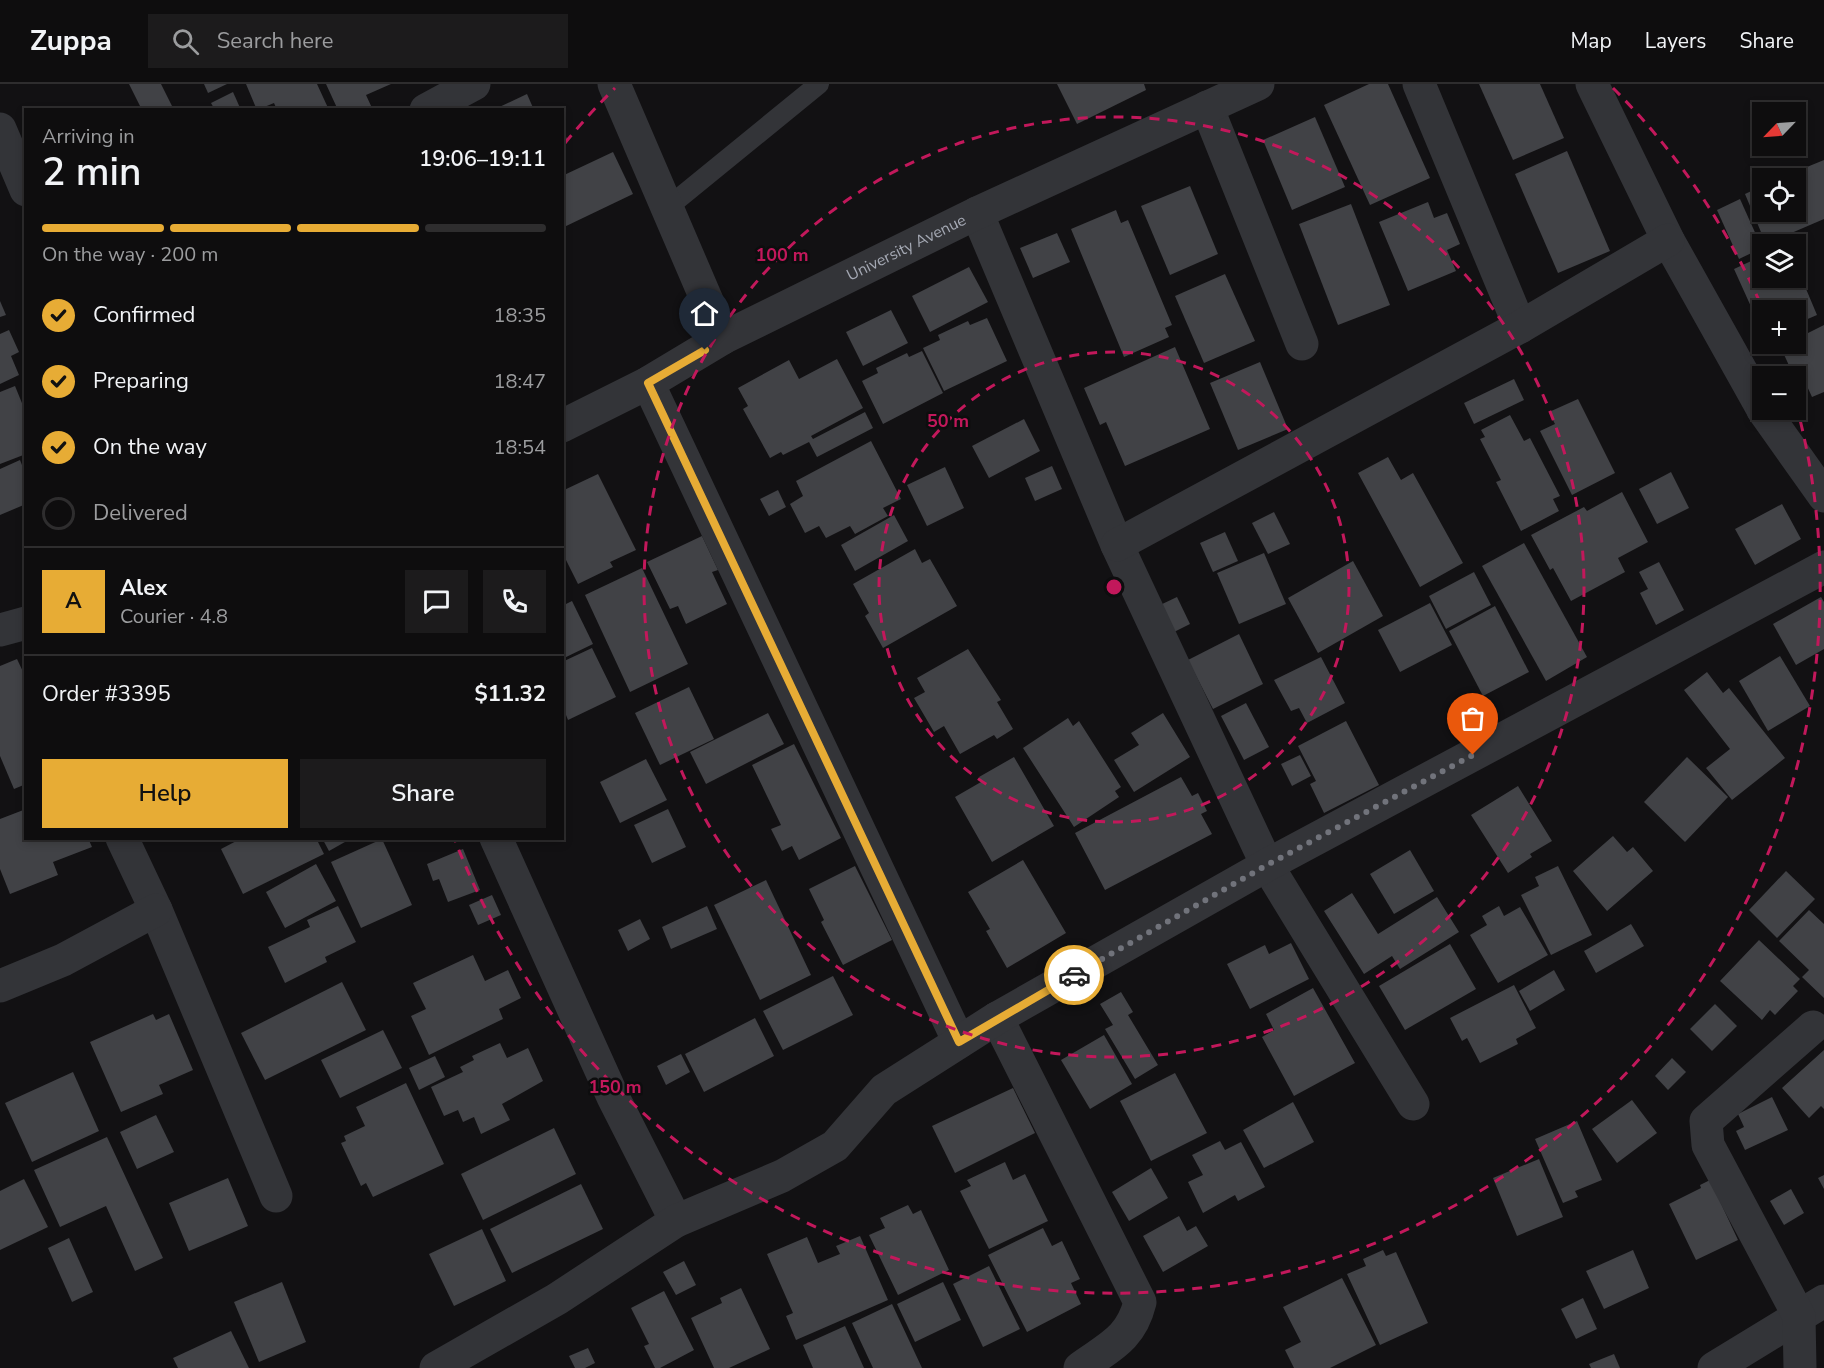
<!DOCTYPE html>
<meta charset="utf-8">
<style>
body{margin:0;font-family:"Nunito Sans",sans-serif;background:#1c1b1c;color:#f1f3f6;height:100vh;display:flex;flex-direction:column;font-size:22px;white-space:nowrap}
*{box-sizing:border-box;margin:0}
p{font-size:20px;color:#9b9c9e}
.icon{flex:none;width:33px;height:33px;fill:none;stroke:currentColor;stroke-width:2;stroke-linecap:round;stroke-linejoin:round}
.map{position:relative;flex:1;overflow:hidden}
.details{position:absolute;left:24px;top:24px;width:540px;height:732px;display:flex;flex-direction:column;background:#0e0d0e;border-radius:0px;box-shadow:0 3px 9px #0003,0 0 0 2px #2e2d2e}
.details>*{flex:none}
.needle{width:39px;rotate:245deg}
.controls{position:absolute;left:1752px;top:18px;display:grid;gap:12px}
.controls a{display:grid;place-items:center;width:54px;height:54px;border-radius:0px;background:#0e0d0e;box-shadow:0 3px 9px #0003,0 0 0 2px #2e2d2e;font-size:30px}
.pin{position:absolute;display:grid;place-items:center;width:51px;height:51px;color:#fff;margin:-62px -26px;border-radius:50% 50% 50% 0;rotate:-45deg;box-shadow:0 0 6px #0007}
.pin .icon{rotate:45deg}
.courier{position:absolute;display:grid;place-items:center;width:60px;height:60px;margin:-30px;border:4px solid #e7ac35;border-radius:50%;background:#fff;color:#222;box-shadow:0 2px 8px #0007}
.headline em{font-style:normal;font-weight:600}
.headline div{display:flex;flex-direction:column-reverse}
.headline{display:flex;align-items:center;justify-content:space-between;height:102px;padding:0 18px}
h1{font-size:39px;font-weight:600;line-height:45px}
.bar{display:grid;grid-template-columns:repeat(4,1fr);gap:9px 6px;align-content:center;height:72px;padding:0 18px}
.bar i{height:8px;border-radius:4px;background:#2e2d2e}
.bar .active{background:#e7ac35}
.bar p{grid-column:span 4}
.line{display:flex;align-items:center;gap:15px;padding:0 18px;border-top:2px solid #2e2d2e}
.line div{flex:1}
.round{display:grid;place-items:center;flex:none;width:63px;height:63px;border-radius:0px;background:#1c1b1c}
ol{padding:0 18px;list-style:none}
li{display:flex;align-items:center;gap:18px;height:66px}
li p{margin-inline-start:auto}
li .icon{padding:6px;border-radius:50%;background:#e7ac35;color:#111;stroke-width:4}
li:last-child{color:#9b9c9e}
li i{width:33px;height:33px;border:3px solid #2e2d2e;border-radius:50%}
.cta{display:flex;gap:12px;margin-top:auto;padding:12px 18px}
.cta a{flex:1;height:69px;border-radius:0px;background:#e7ac35;color:#111;font-size:24px;font-weight:600;line-height:69px;text-align:center}
.cta a+a{background:#1c1b1c;color:#f1f3f6}
header{display:flex;align-items:center;gap:36px;box-sizing:border-box;height:84px;padding:0 30px;background:#0e0d0e;border-bottom:2px solid #2e2d2e}
header strong{font-size:28px}
nav{display:flex;gap:33px;margin-inline-start:auto;font-size:21px}
.search{width:420px;height:54px;background:#1c1b1c;display:flex;align-items:center;gap:15px;box-sizing:border-box;padding:0 21px;border-radius:0px;color:#9b9c9e;font-size:22px}
.map>svg:first-child{display:block}
</style>
<header>
<strong>Zuppa</strong>
<div class="search"><svg class="icon" aria-label="search" viewBox="0 0 24 24"><circle cx="10" cy="10" r="6"/><path d="M15 15l6 6"/></svg>Search here</div>
<nav><a>Map</a><a>Layers</a><a>Share</a></nav>
</header>
<div class="map">
<svg width="1824" height="1284" viewBox="0 0 1824 1284">
<rect width="100%" height="100%" fill="#121113"/>
<g fill="#414246">
<path d="M129,0h32l13,26h-32z"/>
<path d="M204,0h23l-19,9z"/>
<path d="M246,0h71l12,26h-52l-3,-7 -17,7z"/>
<path d="M326,0h65l-25,11 6,13 -2,2h-32z"/>
<path d="M1057,0h87l2,6 -69,34z"/>
<path d="M1369,0h19l42,94 -60,27 -46,-100z"/>
<path d="M1479,0h61l24,54 -51,22z"/>
<path d="M233,8l8,18h-26l-4,-7z"/>
<path d="M527,10l7,16h-41z"/>
<path d="M1315,33l30,70 -53,23 -29,-70z"/>
<path d="M562,44l6,13 -6,3z"/>
<path d="M1567,67l43,100 -52,22 -43,-99z"/>
<path d="M613,68l20,42 -71,34v-52z"/>
<path d="M1824,76v59l-58,25 -21,-50 17,-8v26h34v-34h-16z"/>
<path d="M1190,102l28,68 -48,21 -29,-69z"/>
<path d="M1740,115l22,49 -23,11 -22,-49z"/>
<path d="M1428,118l6,16 13,-5 13,31 -13,6 9,21 -48,20 -29,-69z"/>
<path d="M1351,120l39,101 -52,20 -39,-101z"/>
<path d="M1116,126l5,13 7,-3 44,105 -7,3 4,9 -45,20 -53,-128z"/>
<path d="M1057,149l13,29 -37,16 -13,-30z"/>
<path d="M1762,172v22h34v-13l21,50 -21,9v-14h-34v21l-28,-62z"/>
<path d="M969,183l19,35 -58,30 -18,-36z"/>
<path d="M1225,190l30,67 -51,22 -29,-67z"/>
<path d="M0,217l6,14 -6,2z"/>
<path d="M891,226l17,33 -45,23 -17,-34z"/>
<path d="M987,234l20,43 -63,30 -21,-43 17,-8 -2,-5 30,-14 2,4z"/>
<path d="M1824,241v67l-12,5 -6,-13 -7,3 -19,-41 16,-2v-5z"/>
<path d="M9,246l10,22 -8,4 8,19 -19,9v-50z"/>
<path d="M1175,263l35,82 -85,37 -19,-44 -6,3 -16,-37z"/>
<path d="M922,267l21,42 -60,31 -21,-43 16,-8 -2,-5 31,-15 2,4z"/>
<path d="M837,275l26,49 -52,28 2,3 52,-27 8,16 -56,29 -8,-15 -26,13 -2,-3 -11,6 -27,-49 5,-3 -10,-18 51,-28 10,19z"/>
<path d="M1260,278l28,67 -50,21 -28,-67z"/>
<path d="M1514,295l10,21 -50,24 -10,-21z"/>
<path d="M15,302l11,27v41l-26,10v-72z"/>
<path d="M1578,315l37,74 -43,22 -32,-64 15,-7 -6,-12z"/>
<path d="M1510,331l14,26 6,-3 30,58 -7,3 6,12 -38,20 -25,-49 5,-2 -21,-41 5,-2 -4,-7z"/>
<path d="M1024,335l16,32 -51,27 -17,-32z"/>
<path d="M871,357l30,58 -18,9 5,8 -33,18 -5,-8 -24,12 -7,-12 -14,7 -15,-29 13,-8 -7,-15z"/>
<path d="M1388,373l13,23 12,-7 50,90 -43,24 -62,-114z"/>
<path d="M20,376l2,5 4,-1v40l-26,11v-46z"/>
<path d="M1052,382l10,23 -27,12 -10,-23z"/>
<path d="M945,383l19,41 -37,18 -20,-41z"/>
<path d="M1671,388l18,36 -32,16 -18,-35z"/>
<path d="M598,390l38,76 -26,12 3,5 -35,17 -16,-32v-61z"/>
<path d="M778,406l8,17 -17,9 -9,-17z"/>
<path d="M1622,408l26,50 -30,16 7,14 -54,29 -18,-33 -3,2 -19,-35 53,-28 3,4z"/>
<path d="M1782,420l19,35 -46,26 -20,-36z"/>
<path d="M1274,428l16,32 -22,10 -16,-31z"/>
<path d="M894,431l14,26 -53,30 -14,-26z"/>
<path d="M1225,448l13,29 -25,11 -13,-29z"/>
<path d="M702,452l16,34 -6,2 15,32 -41,20 -8,-18 -8,3 -23,-47z"/>
<path d="M1524,459l63,114 -41,24 -64,-115z"/>
<path d="M915,465l7,14 8,-4 27,47 -74,42 -18,-32 4,-3 -16,-29z"/>
<path d="M1264,469l22,51 -47,20 -22,-51z"/>
<path d="M1353,477l30,55 -65,37 -30,-55z"/>
<path d="M1659,478l25,48 -28,15 -16,-32 8,-4 -9,-17z"/>
<path d="M642,484l46,96 -58,28 -45,-97z"/>
<path d="M1474,488l17,33 -45,24 -17,-33z"/>
<path d="M1177,513l13,27 -18,9 -14,-27z"/>
<path d="M1821,513l3,5v47l-28,16 -23,-41z"/>
<path d="M572,517l21,43 -31,15v-53z"/>
<path d="M1430,519l22,42 -52,27 -22,-42z"/>
<path d="M1495,522l34,66 -46,24 -34,-65z"/>
<path d="M1239,550l24,50 -50,25 -25,-49z"/>
<path d="M592,564l24,49 -48,23 -2,-5 -4,2v-55z"/>
<path d="M968,565l33,51 -4,2 16,27 -16,10 -3,-4 -34,19 -16,-28 -10,6 -20,-34 11,-6 -8,-14z"/>
<path d="M1780,572l30,50 -42,25 -29,-50z"/>
<path d="M1321,573l24,46 -38,20 -8,-15 -8,3 -17,-31z"/>
<path d="M17,575l9,19v106l-12,5 -14,-33v-90z"/>
<path d="M1707,588l16,21 6,-5 56,70 -53,42 -26,-32 24,-19 -46,-59z"/>
<path d="M689,603l25,52 -54,26 -25,-52z"/>
<path d="M1246,619l23,44 -25,13 -23,-44z"/>
<path d="M768,629l16,31 -78,40 -16,-32z"/>
<path d="M1163,629l27,44 -56,35 -20,-32 25,-15 -8,-12z"/>
<path d="M1068,634l5,8 6,-5 42,66 -6,4 4,6 -45,30 -51,-79z"/>
<path d="M1346,637l33,64 -55,28 -14,-29 6,-3 -18,-35z"/>
<path d="M794,660l47,94 -42,22 -7,-14 -10,5 -11,-22 10,-4 -29,-60z"/>
<path d="M1300,671l11,21 -19,10 -11,-22z"/>
<path d="M1014,673l40,69 -62,36 -37,-65 26,-15 -2,-5z"/>
<path d="M1687,673l41,40 -43,45 -41,-40z"/>
<path d="M646,675l21,41 -47,23 -20,-41z"/>
<path d="M1181,693l11,19 6,-3 9,18 -6,3 11,20 -107,56 -30,-57z"/>
<path d="M1518,702l34,55 -22,13 2,3 -24,16 -37,-58z"/>
<path d="M26,725v29h62l4,9 -39,15 5,13 -48,19 -10,-25v-50z"/>
<path d="M668,725l18,38 -34,16 -18,-38z"/>
<path d="M1613,752l14,16 6,-5 20,24 -46,40 -34,-40z"/>
<path d="M242,754h74l8,16 -81,40 -22,-45z"/>
<path d="M322,754h30l-23,13z"/>
<path d="M382,755l30,66 -51,23 -30,-66z"/>
<path d="M463,765l17,41 -32,12 -9,-23 -6,2 -6,-17z"/>
<path d="M1410,766l24,41 -40,23 -24,-40z"/>
<path d="M1023,776l43,73 -59,35 -21,-37 4,-2 -22,-37z"/>
<path d="M316,780l20,37 -51,27 -19,-36z"/>
<path d="M855,782l37,74 -49,25 -22,-43 3,-2 -15,-31z"/>
<path d="M1558,782l34,69 -41,20 -30,-60 18,-9 -4,-9z"/>
<path d="M1786,787l29,28 -38,39 -28,-28z"/>
<path d="M766,796l45,95 -51,25 -46,-95z"/>
<path d="M1352,809l26,41 59,-37 22,35 -59,37 -8,-13 -28,18 -40,-63z"/>
<path d="M492,811l9,20 -23,10 -9,-20z"/>
<path d="M338,822l18,36 -31,15 2,5 -42,21 -17,-36 42,-20 -3,-7z"/>
<path d="M707,822l10,23 -46,20 -9,-22z"/>
<path d="M1499,822l5,10 16,-9 28,48 -50,28 -28,-48 17,-10 -5,-9z"/>
<path d="M1809,826l15,14v74l-22,-21 7,-7 -30,-29z"/>
<path d="M640,835l10,20 -22,12 -10,-21z"/>
<path d="M1631,840l13,22 -48,27 -12,-22z"/>
<path d="M1759,856l41,39 -7,7 5,5 -23,24 -5,-5 -8,10 -42,-39z"/>
<path d="M1291,859l18,36 -59,30 -23,-45 38,-19 4,9z"/>
<path d="M1450,860l26,45 -71,41 -26,-44z"/>
<path d="M473,871l12,26 23,-11 13,28 -22,11 4,10 -74,36 -18,-39 15,-7 -13,-26z"/>
<path d="M1554,886l11,20 -35,21 -11,-20z"/>
<path d="M833,892l20,39 -70,35 -20,-39z"/>
<path d="M342,898l24,48 -101,50 -24,-47z"/>
<path d="M1514,901l22,43 -20,11 2,5 -38,19 -13,-25 -5,3 -12,-23z"/>
<path d="M1313,904l42,75 -61,33 -32,-59 12,-7 -8,-16z"/>
<path d="M1121,908l12,20 -5,3 30,50 -23,14 -30,-50 8,-4 -13,-21z"/>
<path d="M1715,920l22,22 -25,25 -22,-22z"/>
<path d="M153,930l3,6 13,-6 24,56 -34,15 4,9 -42,18 -31,-70z"/>
<path d="M755,934l19,38 -70,36 -19,-38z"/>
<path d="M383,946l19,38 -62,30 -19,-38z"/>
<path d="M1104,951l28,49 -42,25 -29,-49z"/>
<path d="M500,959l7,15 21,-10 15,33 -41,23 8,16 -29,14 -7,-17 -11,5 -5,-12 -14,6 -13,-29 32,-15 -3,-5 14,-7 -2,-4z"/>
<path d="M1824,966v59l-3,-3 -12,12 -27,-30z"/>
<path d="M681,970l9,18 -24,13 -9,-19z"/>
<path d="M435,972l10,21 -26,13 -10,-22z"/>
<path d="M1672,974l14,14 -18,18 -13,-14z"/>
<path d="M73,988l26,59 -67,31 -27,-59z"/>
<path d="M1175,989l32,60 -56,28 -31,-60z"/>
<path d="M406,999l38,81 -71,33 -7,-14 -5,3 -20,-43 5,-2 -2,-5 21,-10 -9,-19z"/>
<path d="M1013,1004l22,45 -80,40 -23,-47z"/>
<path d="M1772,1013l16,33 -43,20 -9,-19 8,-4 -6,-13z"/>
<path d="M1632,1016l25,33 -40,30 -25,-34z"/>
<path d="M1293,1018l21,40 -50,26 -21,-38z"/>
<path d="M156,1031l18,37 -37,17 -17,-37z"/>
<path d="M1577,1037l25,59 -27,11 3,6 -15,6 -28,-64z"/>
<path d="M554,1044l22,46 -93,46 -22,-46z"/>
<path d="M107,1053l56,121 -28,13 -29,-65 -46,21 -26,-57z"/>
<path d="M1220,1057l5,9 16,-8 24,45 -27,14 -3,-6 -32,18 -15,-31 15,-7 -11,-20z"/>
<path d="M1539,1075l24,58 -46,19 -24,-58z"/>
<path d="M1005,1078l8,18 12,-6 23,47 -59,28 -29,-58 11,-5 -4,-6z"/>
<path d="M1151,1084l17,30 -39,23 -17,-29z"/>
<path d="M1824,1091v14l-6,-11z"/>
<path d="M228,1094l20,48 -59,25 -20,-48z"/>
<path d="M24,1095l24,48 -48,23v-59z"/>
<path d="M1710,1096l28,60 -42,20 -27,-56 32,-16 -1,-3z"/>
<path d="M581,1100l22,45 -91,44 -22,-44z"/>
<path d="M1791,1105l13,24 -20,12 -14,-24z"/>
<path d="M908,1121l5,9 8,-4 28,60 -51,25 -29,-60 16,-7 -5,-10z"/>
<path d="M1179,1132l8,15 9,-5 12,20 -45,26 -20,-36z"/>
<path d="M1043,1144l9,18 10,-5 18,38 -9,4 10,21 -54,28 -39,-77z"/>
<path d="M482,1145l24,52 -52,25 -25,-52z"/>
<path d="M860,1152l28,64 -92,40 -10,-24 7,-3 -26,-59 40,-17 11,26 22,-9 -4,-8z"/>
<path d="M69,1154l24,54 -21,10 -24,-54z"/>
<path d="M1383,1166l3,6 10,-4 32,71 -48,22 -33,-71 19,-8 -3,-7z"/>
<path d="M1633,1166l16,38 -45,21 -18,-38z"/>
<path d="M684,1177l12,24 -20,10 -13,-23z"/>
<path d="M989,1182l31,63 -37,18 -30,-63z"/>
<path d="M1342,1194l34,67 -46,23h-36l-9,-18 16,-8 -18,-35z"/>
<path d="M282,1198l24,60 -47,20 -25,-60z"/>
<path d="M943,1198l18,38 -46,22 -18,-38z"/>
<path d="M741,1204l29,61 -41,19h-15l-23,-50 31,-15 -2,-5z"/>
<path d="M664,1207l30,59 -34,18h-5l-11,-22 5,-2 -18,-36z"/>
<path d="M1583,1214l14,31 -21,10 -15,-30z"/>
<path d="M892,1220l30,64h-49l-21,-45z"/>
<path d="M845,1242l19,42h-51l-10,-23z"/>
<path d="M231,1247l18,37h-71l-5,-10z"/>
<path d="M588,1264l7,15 -10,5h-10l-6,-12z"/>
<path d="M1614,1270l6,14h-29l-2,-4z"/>
</g>
<g fill="none" stroke-linecap="round" stroke-linejoin="round">
<path stroke="#333438" stroke-width="20" d="M667,124l152,-124"/>
<g stroke="#333438" stroke-width="33">
<path d="M614,0l109,254"/>
<path d="M1419,0l101,243"/>
<path d="M1592,0l76,156 94,168"/>
<path d="M1207,23l95,237"/>
<path d="M426,26l48,-26"/>
<path d="M0,45l26,61"/>
<path d="M977,129l140,332 150,320 146,239"/>
<path d="M648,299l311,659"/>
<path d="M1763,326l61,86"/>
<path d="M1117,461l403,-218 148,-87"/>
<path d="M122,754l34,72 120,286"/>
<path d="M496,754l117,259 63,124"/>
<path d="M0,902l63,-26 93,-50"/>
<path d="M997,934l143,284c-9,37 -31,45 -60,66"/>
<path d="M436,1284l121,-69 119,-78 106,-45 53,-30 49,-56 113,-72 270,-153 557,-298"/>
<path d="M1714,1284l110,-67"/>
<path d="M1800,1284l-1,-52 -91,-171 -2,-24 107,-94"/>
</g>
<g stroke="#333438" stroke-width="33">
<path id="s1" d="M562,342l86,-43 75,-45 254,-125 281,-129"/>
<path d="M0,546l26,-7"/>
</g>
</g>
<g fill="none" stroke-linecap="round" stroke-linejoin="round">
<path stroke="#71737b" stroke-width="6" stroke-dasharray="0 10.8" d="M1074,891l193,-110 206,-110"/>
<path stroke="#e7ac35" stroke-width="8" d="M705,266l-57,33 311,659 115,-67"/>
</g>
<g fill="none" stroke="#c2185b" stroke-width="3" stroke-dasharray="10 8">
<circle cx="1114" cy="503" r="235"/>
<circle cx="1114" cy="503" r="470"/>
<path d="M565 59A706 706 0 0 1 615 4M1613 4A706 706 0 0 1 1761 221M1796 320A706 706 0 0 1 455 756"/>
</g>
<g text-anchor="middle" dominant-baseline="central" stroke-width="5" stroke-linejoin="round" paint-order="stroke">
<g font-size="16" fill="#a4a8b3" stroke="#0d0d0e">
<text stroke="none"><textPath href="#s1" startOffset="388">University Avenue</textPath></text>
</g>
</g>
<circle cx="1114" cy="503" r="9" fill="#c2185b" stroke="#0d0d0e" stroke-width="3"/>
<g font-size="18" text-anchor="middle" font-weight="bold" fill="#c2185b" stroke="#0d0d0e" stroke-width="5" stroke-linejoin="round" paint-order="stroke">
<text x="782" y="177">100 m</text>
<text x="948" y="343">50 m</text>
<text x="615" y="1009">150 m</text>
</g>
</svg>
<div class="controls">
<a><svg class="needle" viewBox="-14 -14 28 28"><path d="M0-13l5 13h-10z" fill="#e53935"/><path d="M0 13l5-13h-10z" fill="#9b9c9e"/></svg></a>
<a><svg class="icon" aria-label="locate" viewBox="0 0 24 24"><circle cx="12" cy="12" r="6"/><path d="M12 2v4M12 18v4M2 12h4M18 12h4"/></svg></a>
<a><svg class="icon" aria-label="layers" viewBox="0 0 24 24"><path d="M12 4l9 5-9 5-9-5zM3 14l9 5 9-5"/></svg></a>
<a>+</a>
<a>−</a>
</div>
<div class="pin" style="left:1473px;top:671px;background:#ea580c"><svg class="icon" aria-label="bag" viewBox="0 0 24 24"><path d="M5 8h14l-1 12H6zM9 8a3 3 0 0 1 6 0"/></svg></div>
<div class="pin" style="left:705px;top:266px;background:#1f2937"><svg class="icon" aria-label="home" viewBox="0 0 24 24"><path d="M3 11l9-7 9 7M6 9v11h12V9"/></svg></div>
<div class="courier" style="left:1074px;top:891px"><svg class="icon" aria-label="car" viewBox="0 0 24 24"><path d="M5 17H2v-5l4-1 3-4h7l3 4 3 1v5h-3M9 17h6M6 11h13"/><circle cx="7" cy="17" r="2"/><circle cx="17" cy="17" r="2"/></svg></div>
<section class="details">
<div class="headline"><div><h1>2 min</h1><p>Arriving in</p></div><em>19:06–19:11</em></div>
<div class="bar"><i class="active"></i><i class="active"></i><i class="active"></i><i></i><p>On the way · 200 m</p></div>
<ol>
<li><svg class="icon" aria-label="check" viewBox="0 0 24 24"><path d="M5 12l5 5 9-10"/></svg>Confirmed<p>18:35</p></li>
<li><svg class="icon" aria-label="check" viewBox="0 0 24 24"><path d="M5 12l5 5 9-10"/></svg>Preparing<p>18:47</p></li>
<li><svg class="icon" aria-label="check" viewBox="0 0 24 24"><path d="M5 12l5 5 9-10"/></svg>On the way<p>18:54</p></li>
<li><i></i>Delivered</li>
</ol>
<div class="line" style="height:108px"><b class="round" style="background:#e7ac35;color:#111">A</b><div><b>Alex</b><p>Courier · 4.8</p></div><a class="round"><svg class="icon" aria-label="chat" viewBox="0 0 24 24"><path d="M4 5h16v11H9l-5 4z"/></svg></a><a class="round"><svg class="icon" aria-label="phone" viewBox="0 0 24 24"><path d="M5 4h4l2 5-3 2q2 4 5 5l2-3 5 2v4C11 20 4 13 5 4z"/></svg></a></div>
<div class="line" style="height:78px"><div>Order #3395</div><b>$11.32</b></div>
<div class="cta"><a>Help</a><a>Share</a></div>
</section>
</div>
